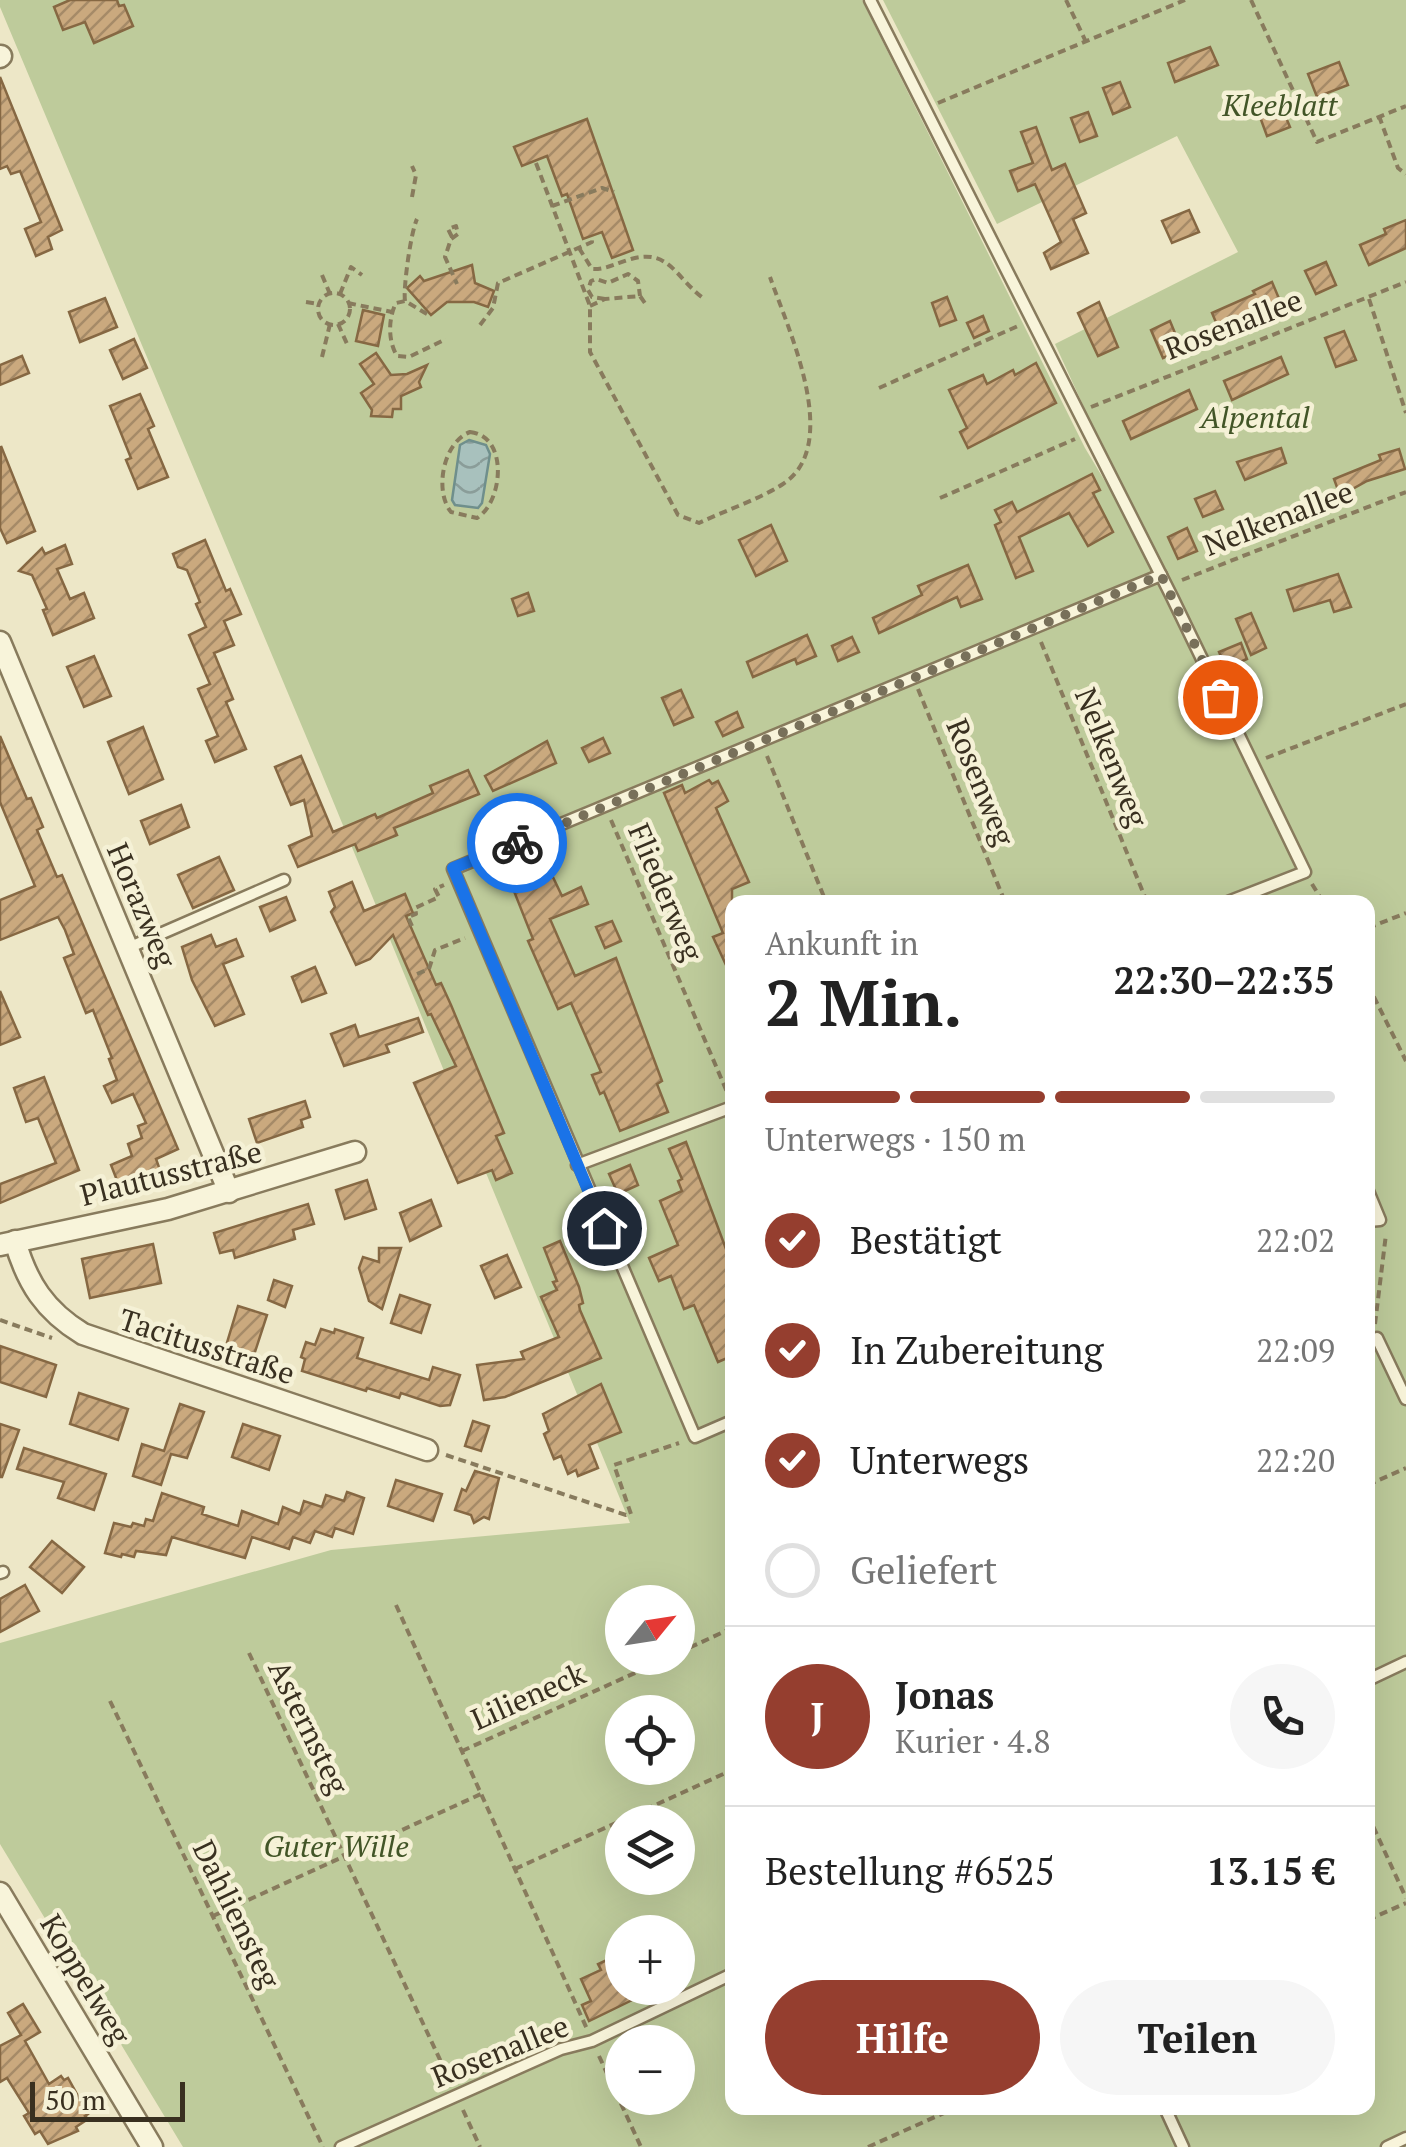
<!DOCTYPE html>
<html lang="de">
<meta charset="utf-8">
<style>
body{margin:0;font-family:"PT Serif",serif;background:#f6f6f6;color:#222;height:100vh;display:flex;flex-direction:column;font-size:38px;white-space:nowrap}
*{box-sizing:border-box;margin:0}
p{font-size:32px;color:#767676}
.icon{flex:none;width:55px;height:55px;fill:none;stroke:currentColor;stroke-width:2;stroke-linecap:round;stroke-linejoin:round}
.map{position:relative;flex:1;overflow:hidden}
.details{position:absolute;left:725px;top:895px;width:650px;height:1220px;display:flex;flex-direction:column;background:#fff;border-radius:20px;box-shadow:0 10px 40px #0002}
.details>*{flex:none}
.needle{width:65px;rotate:60deg}
.controls{position:absolute;left:605px;top:1585px;display:grid;gap:20px}
.controls a{display:grid;place-items:center;width:90px;height:90px;border-radius:50%;background:#fff;box-shadow:0 10px 40px #0002;font-size:50px}
.scale{position:absolute;left:30px;bottom:25px;width:155px;box-sizing:border-box;padding-left:10px;border:5px solid #393020;border-top:0;font-size:28px;line-height:35px;white-space:nowrap;color:#393020;-webkit-text-stroke:8px #f5f1d6;paint-order:stroke}
.pin{position:absolute;display:grid;place-items:center;width:85px;height:85px;color:#fff;margin:-42px;border:5px solid #fff;border-radius:50%;box-shadow:0 2px 10px #0007}
.courier{position:absolute;display:grid;place-items:center;width:100px;height:100px;margin:-50px;border:8px solid #1a73e8;border-radius:50%;background:#fff;color:#222;box-shadow:0 2px 12px #0007}
.overview em{font-style:normal;font-weight:700}
.overview div{display:flex;flex-direction:column-reverse}
.overview{display:flex;align-items:center;justify-content:space-between;height:170px;padding:0 40px}
h1{font-size:65px;font-weight:700;line-height:75px}
.bar{display:grid;grid-template-columns:repeat(4,1fr);gap:15px 10px;align-content:center;height:120px;padding:0 40px}
.bar i{height:12px;border-radius:8px;background:#e0e0e0}
.bar .on{background:#953e2f}
.bar p{grid-column:span 4}
.line{display:flex;align-items:center;gap:25px;padding:0 40px;border-top:2px solid #e0e0e0}
.line div{flex:1}
.round{display:grid;place-items:center;flex:none;width:105px;height:105px;border-radius:52px;background:#f6f6f6}
ol{padding:0 40px;list-style:none}
li{display:flex;align-items:center;gap:30px;height:110px}
li p{margin-inline-start:auto}
li .icon{padding:10px;border-radius:50%;background:#953e2f;color:#fff;stroke-width:4}
li:last-child{color:#767676}
li i{width:55px;height:55px;border:5px solid #e0e0e0;border-radius:50%}
.button{display:flex;gap:20px;margin-top:auto;padding:20px 40px}
.button a{flex:1;height:115px;border-radius:60px;background:#953e2f;color:#fff;font-size:40px;font-weight:700;line-height:115px;text-align:center}
.button a+a{background:#f6f6f6;color:#222}
.map>svg:first-child{display:block}
</style>
<div class="map">
<svg width="1406" height="2147" viewBox="0 0 1406 2147">
<defs>
<pattern id="water-waves" width="16" height="10" patternUnits="userSpaceOnUse" patternTransform="scale(2.5)"><rect width="16" height="10" fill="#a8c1bd"/><path d="M0 5q4-4 8 0t8 0" fill="none" stroke="#8a9d99"/></pattern>
<pattern id="building-hatch" width="6" height="6" patternUnits="userSpaceOnUse" patternTransform="scale(2.5)"><rect width="6" height="6" fill="#caa97e"/><path d="M-1 1l2-2M0 6l6-6M5 7l2-2" fill="none" stroke="#a58a67"/></pattern>
</defs>
<rect width="100%" height="100%" fill="#ede7c7"/>
<path fill="#becb9b" fill-rule="evenodd" d="M0,0h862l223,448 74,123 -104,-227 183,-92 -61,-116 -180,88 -114,-224h523v2147h-1223l-183,-303v-201l331,-93 299,-27 -311,-756 -319,-760zM732,902h636v1206h-636zM622,1602h56v56h-56zM622,1712h56v56h-56zM622,1822h56v56h-56zM622,1932h56v56h-56zM622,2042h56v56h-56z"/>
<path fill="url(#water-waves)" stroke="#6f8f8c" stroke-width="2.5" d="M469,440l17,5 4,9 -8,49 -4,5 -23,-3 -3,-5 8,-55z"/>
<g fill="url(#building-hatch)" stroke="#866843" stroke-width="2.5">
<path d="M70,0h47l2,6 5,-1 9,21 -39,17 -9,-21 -22,8 -9,-23z"/>
<path d="M1210,47l8,18 -43,17 -7,-19z"/>
<path d="M1339,62l9,23 -31,12 -9,-23z"/>
<path d="M0,77l62,153 -14,7 4,12 -16,7 -11,-27 16,-7 -21,-51 -9,3 -4,-8 -7,3z"/>
<path d="M1120,82l10,25 -17,7 -10,-26z"/>
<path d="M1282,108l8,19 -23,9 -7,-19z"/>
<path d="M1088,112l9,24 -17,6 -9,-24z"/>
<path d="M587,119l46,131 -21,8 -10,-26 -19,7 -16,-45 -5,2 -15,-40 -25,10 -8,-19z"/>
<path d="M1036,127l16,43 13,-6 21,49 -13,6 15,34 -37,16 -7,-16 17,-11 -26,-58 -17,7 -8,-20 23,-8 -12,-31z"/>
<path d="M1189,210l10,22 -27,11 -10,-22z"/>
<path d="M1406,220v28l-37,17 -9,-20 26,-11 -2,-5z"/>
<path d="M1326,262l10,23 -20,9 -11,-23z"/>
<path d="M472,265l3,18 19,8 -6,16 -14,-5h-27l-16,13 -24,-27 13,-12 4,5z"/>
<path d="M1272,282l11,26 -19,8 -3,-7 -43,18 -6,-14 43,-19 -2,-3z"/>
<path d="M947,297l9,23 -16,6 -8,-23z"/>
<path d="M105,298l12,29 -37,15 -11,-30z"/>
<path d="M1099,302l19,45 -20,9 -20,-43z"/>
<path d="M363,310l21,5 -6,31 -22,-5z"/>
<path d="M983,316l6,15 -15,7 -7,-15z"/>
<path d="M1170,321l12,29 -19,8 -12,-28z"/>
<path d="M1344,331l12,29 -20,7 -11,-29z"/>
<path d="M134,339l13,29 -24,11 -13,-29z"/>
<path d="M376,353l15,22 16,-1 20,-9 -8,17 2,5 -20,9v13h-8l-1,8 -21,-1 1,-6 -11,-17 13,-9 -14,-20z"/>
<path d="M22,356l7,17 -29,12v-20z"/>
<path d="M1281,357l7,17 -56,26 -8,-19z"/>
<path d="M1036,363l20,40 -88,45 -8,-16 7,-4 -18,-38 34,-15 4,9 26,-14 2,5z"/>
<path d="M1189,390l8,19 -66,30 -8,-18z"/>
<path d="M140,394l14,32 -6,3 20,48 -30,12 -12,-29 5,-2 -21,-52z"/>
<path d="M1,446l34,85 -28,12 -7,-15z"/>
<path d="M1281,448l5,15 -41,17 -8,-18z"/>
<path d="M1399,449l6,20 -38,12 -20,11 -2,-4 -7,2 -4,-11 47,-19 -2,-5z"/>
<path d="M1092,474l8,16 -7,3 20,39 -25,14 -19,-33 -50,24 14,34 -17,7 -21,-53 6,-3 -6,-12 17,-8 5,10z"/>
<path d="M1215,491l8,18 -20,8 -8,-18z"/>
<path d="M771,525l16,36 -31,15 -17,-36z"/>
<path d="M1187,528l10,23 -19,8 -10,-22z"/>
<path d="M205,540l21,51 4,-2 11,25 -17,7 10,24 -20,8 19,46 -7,3 20,47 -31,13 -9,-21 12,-5 -20,-47 12,-5 -21,-49 17,-8 -10,-23 4,-2 -13,-32 -9,-3 -5,-13z"/>
<path d="M65,545l7,19 -15,5 13,30 14,-6 10,25 -41,17 -10,-25 4,-1 -15,-34 -13,-4 23,-23 3,6z"/>
<path d="M968,565l14,34 -21,8 -4,-10 -78,36 -6,-15 49,-23 -4,-9z"/>
<path d="M1338,574l13,33 -17,5 -4,-12 -36,11 -7,-21z"/>
<path d="M528,593l6,18 -16,5 -6,-17z"/>
<path d="M1251,613l15,35 -15,7 -15,-36z"/>
<path d="M807,635l9,21 -19,8 -2,-5 -42,18 -6,-15z"/>
<path d="M852,637l7,15 -21,9 -6,-15z"/>
<path d="M1241,643l6,16 -21,9 -7,-16z"/>
<path d="M94,656l17,40 -27,11 -17,-40z"/>
<path d="M681,690l12,27 -19,8 -12,-27z"/>
<path d="M737,712l6,15 -20,9 -7,-14z"/>
<path d="M143,727l20,52 -34,15 -21,-52z"/>
<path d="M0,736l27,63 4,-1 12,29 -6,3 20,47 5,-2 116,274 -22,10 4,11 -40,18 -9,-23 21,-9 -4,-12 14,-6 -4,-12 8,-3 -13,-29 -21,9 -8,-17 13,-6 -8,-21 3,-1 -19,-48 -7,3 -22,-55 10,-4 -9,-24 -7,-13 -58,23v-40l35,-14 -35,-84z"/>
<path d="M603,738l7,15 -21,9 -7,-14z"/>
<path d="M547,741l9,22 -63,28 -8,-15z"/>
<path d="M301,756l32,76 42,-18 2,4 56,-25 -3,-7 38,-16 11,24 -85,34 3,7 -39,16 -3,-7 -57,23 -9,-21 23,-10 -8,-36 -13,5 -16,-38z"/>
<path d="M709,780l3,4 6,-3 10,20 -12,7 33,74 -17,7v89l-19,-41 10,-4 -59,-140 18,-8 3,8z"/>
<path d="M181,805l8,22 -39,17 -9,-23z"/>
<path d="M540,850l22,46 19,-9 7,17 -38,15 25,57 41,-18 46,123 -5,3 11,28 -48,19 -16,-39 -4,2 -8,-19 9,-3 -30,-69 -13,6 -30,-68 5,-2 -23,-58 -5,3 -7,-17z"/>
<path d="M219,857l15,33 -41,18 -15,-33z"/>
<path d="M352,882l12,29 41,-17 8,19 -7,3 30,69 5,-2 10,22 53,128 -8,3 16,37 -16,7 -4,-10 -34,13 -44,-100 42,-17 -25,-52 -3,1 -35,-80 -23,24 -14,6 -25,-53 4,-5 -6,-15z"/>
<path d="M286,897l9,23 -25,11 -10,-24z"/>
<path d="M612,921l9,20 -16,7 -9,-21z"/>
<path d="M211,935l5,12 20,-8 7,17 -20,8 21,50 -29,12 -23,-46 -10,-33z"/>
<path d="M315,967l11,26 -24,9 -10,-25z"/>
<path d="M0,991l20,46 -20,8z"/>
<path d="M418,1018l5,14 -37,13 3,7 -45,14 -13,-32 24,-9 4,12z"/>
<path d="M44,1077l35,93 -79,33v-19l56,-21 -18,-45 -12,4 -12,-34z"/>
<path d="M305,1101l5,16 -9,3 2,7 -46,16 -8,-24z"/>
<path d="M686,1142l46,123v91l-14,6 -24,-57 -10,4 -13,-33 -12,5 -10,-23 29,-13 -18,-44 22,-10 -4,-10 4,-2 -13,-30z"/>
<path d="M630,1165l8,20 -20,9 -9,-20z"/>
<path d="M367,1180l9,29 -31,10 -9,-29z"/>
<path d="M431,1200l10,26 -31,15 -10,-28z"/>
<path d="M308,1204l6,20 -21,6 2,9 -60,19 -2,-8 -13,3 -6,-20z"/>
<path d="M560,1241l19,46 4,16 -4,2 1,5 21,48 -96,39 -21,3 -7,-35 47,-6 -3,-7 38,-15 -18,-40 16,-7 -4,-8 4,-1 -13,-33z"/>
<path d="M153,1244l8,39 -71,15 -8,-39z"/>
<path d="M379,1248h22l-19,61 -13,-8 -10,-33 4,-11 16,5z"/>
<path d="M507,1255l14,32 -26,11 -14,-32z"/>
<path d="M274,1280l18,6 -7,21 -17,-7z"/>
<path d="M400,1295l30,10 -9,28 -30,-10z"/>
<path d="M238,1306l29,9 -13,40 -28,-9z"/>
<path d="M321,1329l13,4 1,-4 28,9 -6,20 72,22 4,-13 27,8 -10,30 -10,1 -39,-13 -2,5 -32,-10 -1,3 -64,-20 3,-12 -4,-2 5,-15 9,3z"/>
<path d="M0,1346l56,19 -10,32 -46,-15z"/>
<path d="M601,1384l20,48 -32,13 9,23 -20,8 -2,-6 -8,4 -7,-18 -7,3 -10,-25 5,-3 -6,-17z"/>
<path d="M79,1393l49,16 -10,31 -48,-16z"/>
<path d="M180,1404l24,8 -17,46 -16,-4 -10,31 -28,-9 9,-32 22,7z"/>
<path d="M473,1421l16,5 -8,25 -16,-5z"/>
<path d="M0,1424l19,6 -17,47h-2z"/>
<path d="M243,1424l37,12 -11,34 -37,-13z"/>
<path d="M24,1448l82,26 -12,36 -36,-12 6,-16 -47,-13z"/>
<path d="M475,1471l24,7 -10,41 -5,-2 -10,6 -3,-8 -16,-5 7,-21 4,2z"/>
<path d="M396,1480l46,14 -9,27 -45,-15z"/>
<path d="M347,1492l17,6 -11,36 -18,-6 -3,9 -17,-6 -5,12 -17,-6 -4,12 -37,-12 -7,21 -73,-21 -6,18 -30,-4 -2,6 -12,-3 -1,3 -16,-4 9,-30 17,4 2,-4 11,3 2,-7 7,2 9,-28 42,14 -2,7 36,12 4,-15 36,13 5,-17 17,7 4,-13 18,6 4,-12 18,6z"/>
<path d="M52,1541l32,26 -22,26 -32,-26z"/>
<path d="M25,1585l14,26 -39,21v-33z"/>
<path d="M622,1953v35h35l-68,33 -7,-16 9,-4 -10,-22 20,-9 -3,-6z"/>
<path d="M23,2004l17,28 -15,9 24,43 12,-8 3,4 4,-2 20,36 -3,2 3,3 -12,8 2,4 -30,13 -8,-13 -5,3 -11,-18 5,-3 -22,-35 -7,4v-36l21,-11 -13,-22z"/>
</g>
<g fill="none" stroke-linecap="round" stroke-linejoin="round">
<g stroke="#887b5d" stroke-width="15">
<g id="service">
<path d="M870,0l302,597 133,275 -77,30"/>
<path d="M128,948l156,-68"/>
<path d="M577,1165l155,-58"/>
<path d="M1368,1191l12,29 -12,1"/>
<path d="M1368,1343l9,-5 29,61"/>
<path d="M732,1421l-37,16 -242,-568 708,-294"/>
<path d="M0,1573l3,-1"/>
<path d="M1368,1680l38,-18"/>
<path d="M1165,2108l18,39"/>
<path d="M341,2147l220,-98 31,-8 140,-67"/>
<path d="M1387,2147l19,-9"/>
</g>
</g>
<g stroke="#887b5d" stroke-width="25">
<g id="minor">
<path d="M0,57l1,-1"/>
<path d="M0,642l229,550"/>
<path d="M15,1241c12,42 30,70 68,93l344,116"/>
<path d="M0,1245l168,-36 187,-57"/>
<path d="M0,1893l152,254"/>
</g>
</g>
<g stroke="#887b5d" stroke-width="4" stroke-dasharray="8 5" stroke-linecap="butt">
<path d="M1066,0l20,42"/>
<path d="M1251,0l66,142 89,-36"/>
<path d="M938,103l247,-103"/>
<path d="M1379,116l19,52 8,6"/>
<path d="M536,163l54,143v46l88,163 21,8c27,-13 59,-23 84,-39 60,-39 5,-155 -13,-207"/>
<path d="M412,197l4,-22 -4,-9"/>
<path d="M552,206l50,-18 12,4"/>
<path d="M452,237l-4,-8 8,-3 2,8 -7,5 -6,18 12,27"/>
<path d="M579,248l13,21c13,1 25,-6 39,-10 38,-11 45,19 72,39"/>
<path d="M322,275l8,19"/>
<circle cx="334" cy="309" r="16"/>
<path d="M340,294l11,-27 11,8"/>
<path d="M605,299l-13,-2 -4,-7 3,-9 5,-2 12,4 20,-9 10,7 2,15"/>
<path d="M1369,299l37,114"/>
<path d="M405,301c-2,-13 6,-70 12,-82"/>
<path d="M306,302l13,2"/>
<path d="M348,303l44,9"/>
<path d="M590,306l15,-7 35,-3 7,10"/>
<path d="M427,314l-22,-13 -9,2c-8,16 -8,38 1,53l12,1 37,-18"/>
<path d="M338,324l10,22"/>
<path d="M480,325l13,-17 5,-25 94,-41 -1,-6"/>
<path d="M322,357l8,-33"/>
<path d="M879,388l139,-62"/>
<path d="M1091,407l315,-125"/>
<path d="M470,432c39,4 33,70 7,86l-26,-6c-17,-21 -8,-70 19,-80z"/>
<path d="M940,498l135,-59"/>
<path d="M1182,580l224,-88"/>
<path d="M1041,642l106,260"/>
<path d="M918,689l87,213"/>
<path d="M767,756l59,146"/>
<path d="M1266,758l140,-54"/>
<path d="M611,820l116,272"/>
<path d="M1312,884l11,18"/>
<path d="M412,926l-4,-9 8,-3 -1,-6 24,-11 -4,-8 9,-4"/>
<path d="M1368,928l38,-15"/>
<path d="M417,974l12,-5 6,-19 30,-12"/>
<path d="M1368,985l38,76"/>
<path d="M0,1320l52,18"/>
<path d="M1375,1324l11,-90"/>
<path d="M446,1455l180,60 5,-1 -17,-49 65,-22"/>
<path d="M1368,1485l38,-17"/>
<path d="M396,1605l191,424"/>
<path d="M249,1653l202,430"/>
<path d="M678,1653l54,-25"/>
<path d="M110,1701l213,446"/>
<path d="M462,1751l206,-93"/>
<path d="M1368,1815l38,83"/>
<path d="M515,1869l217,-99"/>
<path d="M213,1916l268,-122"/>
<path d="M1368,1920l38,-17"/>
<path d="M599,2056l42,91"/>
<path d="M463,2110l17,37"/>
<path d="M868,2147l87,-39"/>
</g>
<use href="#service" stroke="#f8f4da" stroke-width="10"/>
<use href="#minor" stroke="#f8f4da" stroke-width="20"/>
</g>
<g fill="none" stroke-linecap="round" stroke-linejoin="round">
<path stroke="#78705a" stroke-width="10" stroke-dasharray="0 18" d="M517,843l644,-268 59,122"/>
<path stroke="#1a73e8" stroke-width="12" d="M517,843l-64,25 151,360"/>
</g>
<g text-anchor="middle" dominant-baseline="central" stroke-width="9" stroke-linejoin="round" paint-order="stroke">
<g font-size="30" font-style="italic" fill="#425527" stroke="#f5f1d6">
<text x="1280" y="105">Kleeblatt</text>
<text x="1255" y="417">Alpental</text>
<text x="336" y="1846">Guter Wille</text>
</g>
<g font-size="30" fill="#393020" stroke="#f5f1d6">
<text transform="translate(1233 324) rotate(-21)">Rosenallee</text>
<text transform="translate(1278 518) rotate(-21)">Nelkenallee</text>
<text transform="translate(1112 757) rotate(68)">Nelkenweg</text>
<text transform="translate(981 782) rotate(68)">Rosenweg</text>
<text transform="translate(666 892) rotate(67)">Fliederweg</text>
<text transform="translate(142 905) rotate(67)">Horazweg</text>
<text transform="translate(171 1173) rotate(-14)">Plautusstraße</text>
<text transform="translate(207 1346) rotate(18)">Tacitusstraße</text>
<text transform="translate(528 1696) rotate(-24)">Lilieneck</text>
<text transform="translate(309 1727) rotate(64)">Asternsteg</text>
<text transform="translate(237 1914) rotate(64)">Dahliensteg</text>
<text transform="translate(86 1979) rotate(59)">Koppelweg</text>
<text transform="translate(500 2051) rotate(-22)">Rosenallee</text>
</g>
</g>
</svg>
<div class="controls">
<a><svg class="needle" viewBox="-14 -14 28 28"><path d="M0-13l5 13h-10z" fill="#e53935"/><path d="M0 13l5-13h-10z" fill="#767676"/></svg></a>
<a><svg class="icon" aria-label="locate" viewBox="0 0 24 24"><circle cx="12" cy="12" r="6"/><path d="M12 2v4M12 18v4M2 12h4M18 12h4"/></svg></a>
<a><svg class="icon" aria-label="layers" viewBox="0 0 24 24"><path d="M12 4l9 5-9 5-9-5zM3 14l9 5 9-5"/></svg></a>
<a>+</a>
<a>−</a>
</div>
<div class="scale">50 m</div>
<div class="pin" style="left:1220px;top:697px;background:#ea580c"><svg class="icon" aria-label="bag" viewBox="0 0 24 24"><path d="M5 8h14l-1 12H6zM9 8a3 3 0 0 1 6 0"/></svg></div>
<div class="pin" style="left:604px;top:1228px;background:#1f2937"><svg class="icon" aria-label="home" viewBox="0 0 24 24"><path d="M3 11l9-7 9 7M6 9v11h12V9"/></svg></div>
<div class="courier" style="left:517px;top:843px"><svg class="icon" aria-label="bike" viewBox="0 0 24 24"><circle cx="6" cy="16" r="4"/><circle cx="18" cy="16" r="4"/><path d="M6 16l4-8h5l3 8M10 8l3 8H6M13 5h3"/></svg></div>
<section class="details">
<div class="overview"><div><h1>2 Min.</h1><p>Ankunft in</p></div><em>22:30–22:35</em></div>
<div class="bar"><i class="on"></i><i class="on"></i><i class="on"></i><i></i><p>Unterwegs · 150 m</p></div>
<ol>
<li><svg class="icon" aria-label="check" viewBox="0 0 24 24"><path d="M5 12l5 5 9-10"/></svg>Bestätigt<p>22:02</p></li>
<li><svg class="icon" aria-label="check" viewBox="0 0 24 24"><path d="M5 12l5 5 9-10"/></svg>In Zubereitung<p>22:09</p></li>
<li><svg class="icon" aria-label="check" viewBox="0 0 24 24"><path d="M5 12l5 5 9-10"/></svg>Unterwegs<p>22:20</p></li>
<li><i></i>Geliefert</li>
</ol>
<div class="line" style="height:180px"><b class="round" style="background:#953e2f;color:#fff">J</b><div><b>Jonas</b><p>Kurier · 4.8</p></div><a class="round"><svg class="icon" aria-label="phone" viewBox="0 0 24 24"><path d="M5 4h4l2 5-3 2q2 4 5 5l2-3 5 2v4C11 20 4 13 5 4z"/></svg></a></div>
<div class="line" style="height:130px"><div>Bestellung #6525</div><b>13.15 €</b></div>
<div class="button"><a>Hilfe</a><a>Teilen</a></div>
</section>
</div>
